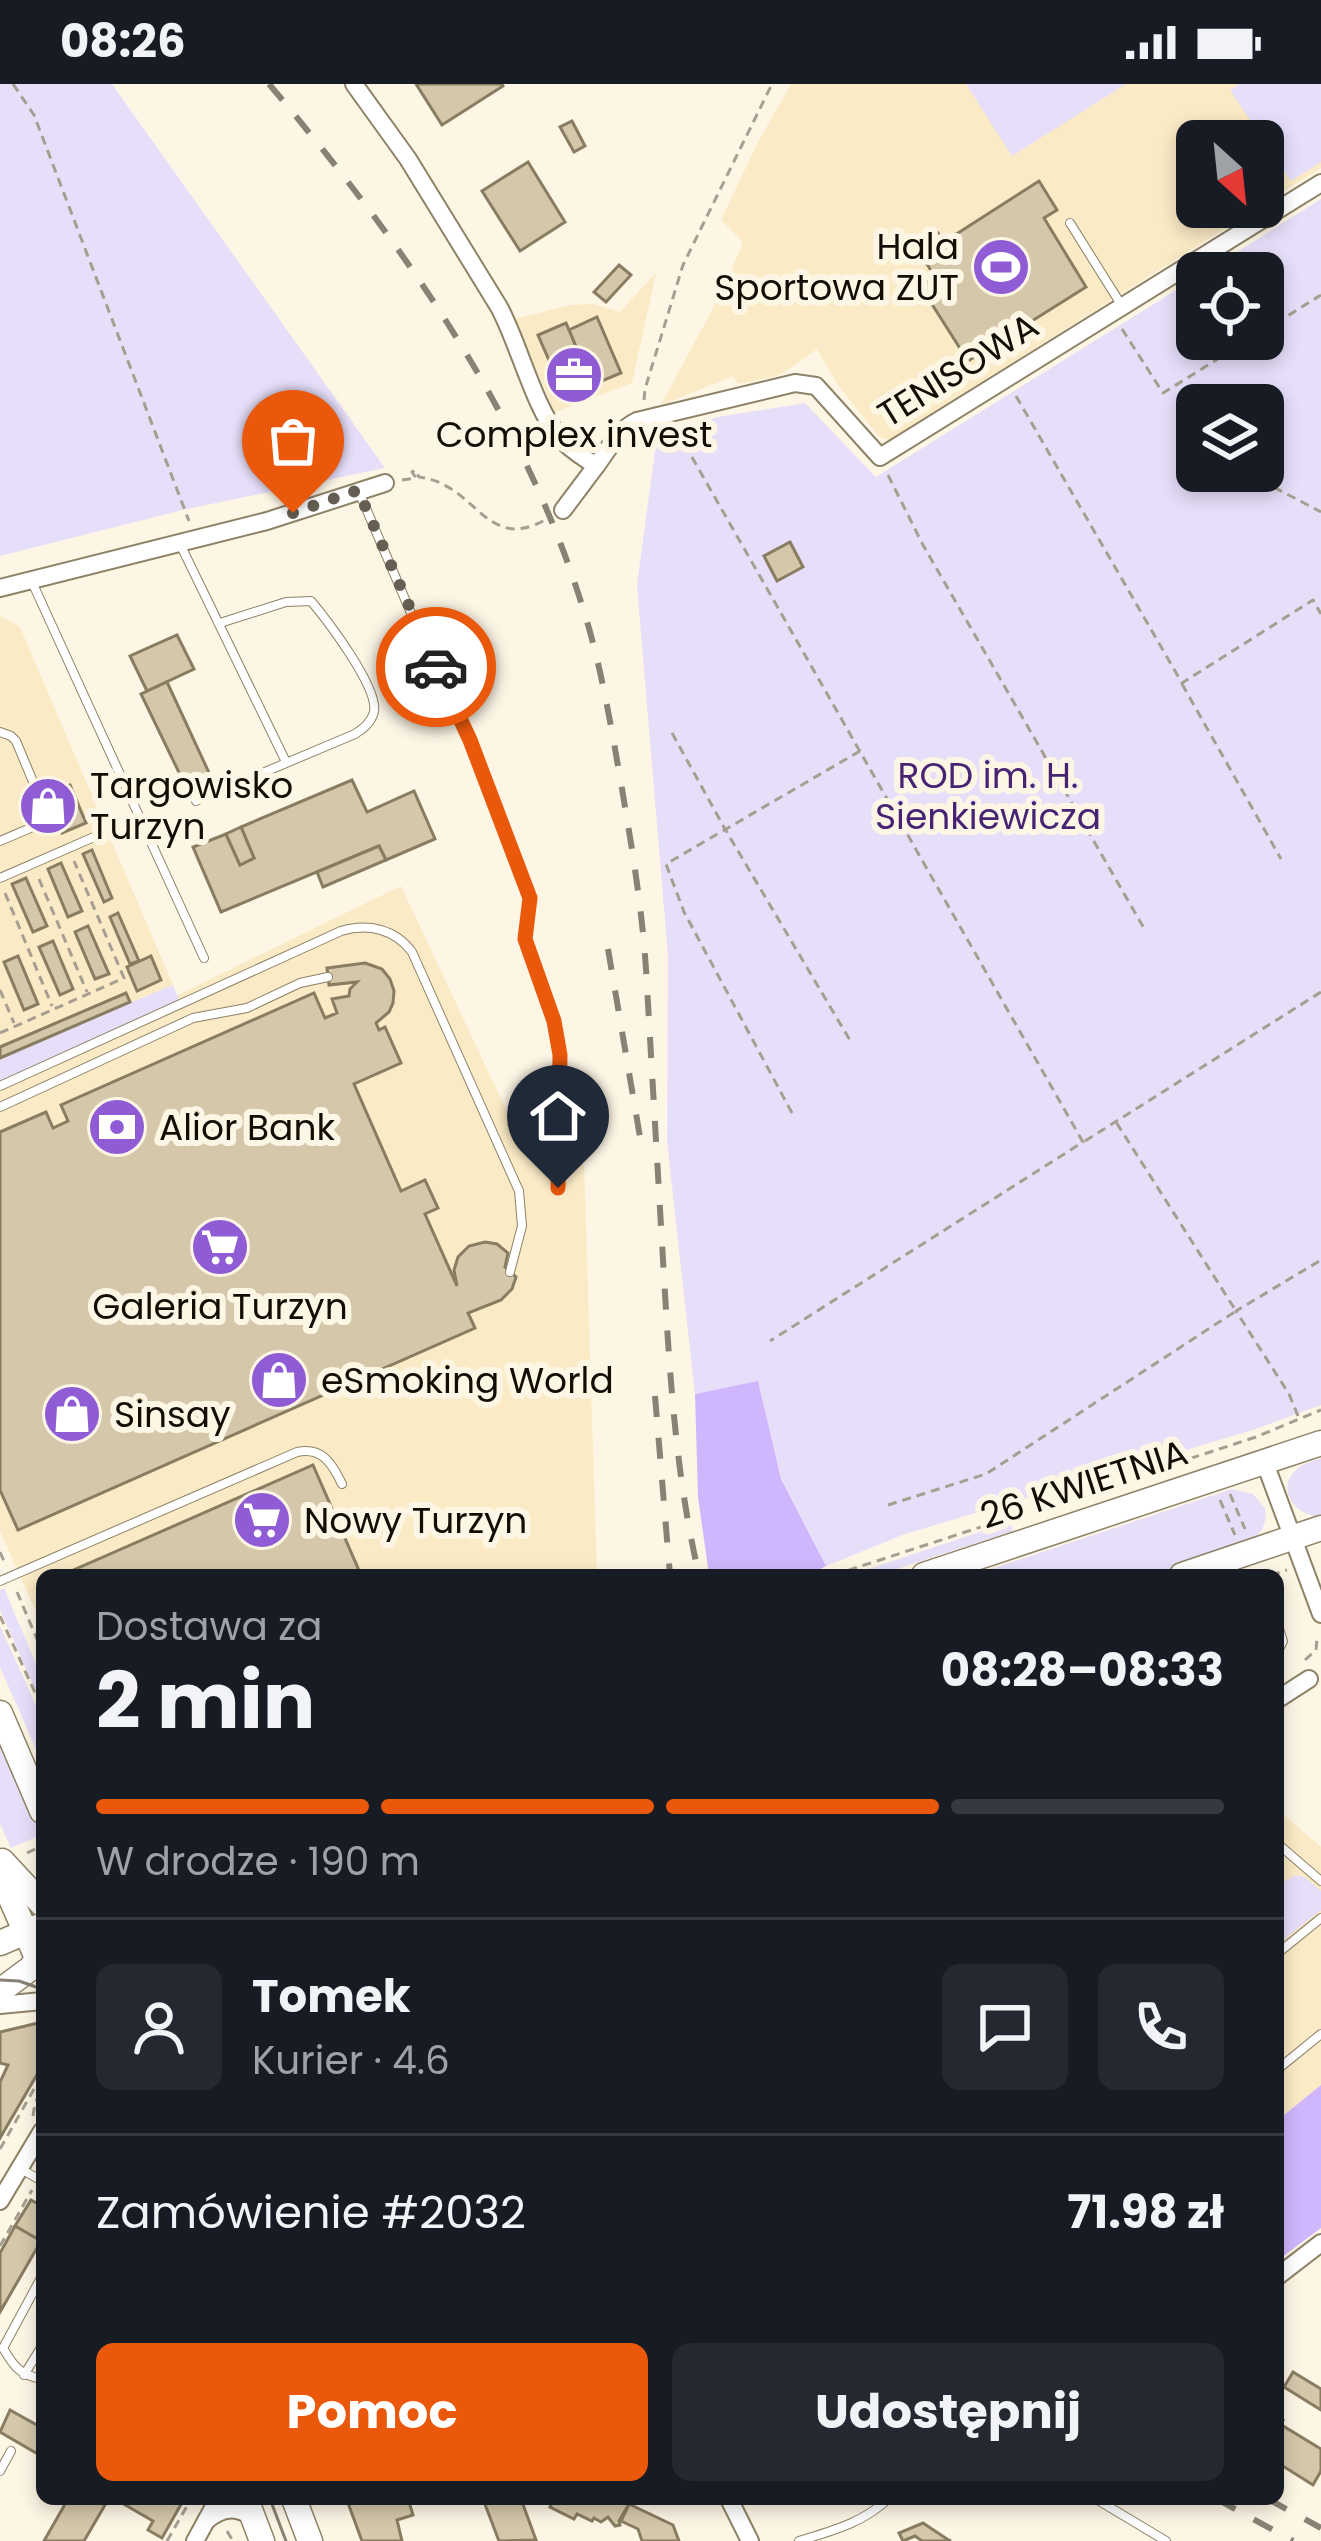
<!DOCTYPE html>
<html lang="pl">
<meta charset="utf-8">
<style>
body{margin:0;font-family:Poppins,sans-serif;background:#242831;color:#f1f3f6;height:100vh;display:flex;flex-direction:column;font-size:45px;white-space:nowrap}
*{box-sizing:border-box;margin:0}
p{font-size:39px;color:#9ea1a6}
.icon{flex:none;width:66px;height:66px;fill:none;stroke:currentColor;stroke-width:2;stroke-linecap:round;stroke-linejoin:round}
.map{position:relative;flex:1;overflow:hidden}
.sheet{position:absolute;left:36px;top:1485px;width:1248px;height:936px;display:flex;flex-direction:column;background:#171b24;border-radius:18px;box-shadow:0 6px 18px #0003}
.sheet>*{flex:none}
.needle{width:78px;rotate:153deg}
.fabs{position:absolute;left:1176px;top:36px;display:grid;gap:24px}
.fabs a{display:grid;place-items:center;width:108px;height:108px;border-radius:18px;background:#171b24;box-shadow:0 6px 18px #0003;font-size:60px}
.pin{position:absolute;display:grid;place-items:center;width:102px;height:102px;color:#fff;margin:-123px -51px;border-radius:50% 50% 50% 0;rotate:-45deg;box-shadow:0 0 12px #0007}
.pin .icon{rotate:45deg}
.courier{position:absolute;display:grid;place-items:center;width:120px;height:120px;margin:-60px;border:9px solid #ea580c;border-radius:50%;background:#fff;color:#222;box-shadow:0 3px 15px #0007}
.head em{font-style:normal;font-weight:700}
.head div{display:flex;flex-direction:column-reverse}
.head{display:flex;align-items:center;justify-content:space-between;height:204px;padding:0 60px}
h1{font-size:78px;font-weight:700;line-height:90px}
.bar{display:grid;grid-template-columns:repeat(4,1fr);gap:18px 12px;align-content:center;height:144px;padding:0 60px}
.bar i{height:15px;border-radius:9px;background:#363941}
.bar .on{background:#ea580c}
.bar p{grid-column:span 4}
.line{display:flex;align-items:center;gap:30px;padding:0 60px;border-top:3px solid #363941}
.line div{flex:1}
.round{display:grid;place-items:center;flex:none;width:126px;height:126px;border-radius:18px;background:#242831}
.primary-button{display:flex;gap:24px;margin-top:auto;padding:24px 60px}
.primary-button a{flex:1;height:138px;border-radius:18px;background:#ea580c;color:#fff;font-size:48px;font-weight:700;line-height:138px;text-align:center}
.primary-button a+a{background:#242831;color:#f1f3f6}
.status{display:flex;justify-content:space-between;align-items:center;height:84px;padding:0 60px;background:#171b24;direction:ltr}
.status svg{height:33px;fill:currentColor}
.map>svg:first-child{display:block}
</style>
<div class="status"><b>08:26</b><svg viewBox="0 0 49 12"><path d="M0 12V9h3v3zM5 12V6h3v6zM10 12V3h3v9zM15 12V0h3v12zM26 1h20v11H26zM47 4h2v5h-2z"/></svg></div>
<div class="map">
<svg width="1321" height="2457" viewBox="0 0 1321 2457">
<rect width="100%" height="100%" fill="#fef6e5"/>
<g fill="#faeac5">
<path d="M791,0h530v84l-58,36v-63h-66v66h62l-370,233 -10,-3 -41,-52 -21,-36 -32,23 -12,5 -35,7 -5,-8 -72,29 64,-119 18,-44 -22,-22 37,-78z"/>
<path d="M656,189l-24,110 -77,29 -41,-93 57,-14 22,-1 27,8z"/>
<path d="M0,532l20,11 153,358 -173,72z"/>
<path d="M401,802l130,277 53,2 13,410h-555v50l-42,-94v-449z"/>
<path d="M1278,1726l43,37v238l-43,35z"/>
</g>
<g fill="#e7dffa" fill-rule="evenodd">
<path d="M0,0h112l273,384 -198,41 -187,47z"/>
<path d="M966,0h160l-114,72z"/>
<path d="M1239,0h82v78l-30,19 -61,-91z"/>
<path d="M1321,115v1206l-68,25 -348,104 -79,32 -45,-87 -23,-97 -63,12 -28,-253 1,-185 -31,-371 20,-149 61,-19 87,-14 71,74 321,-200v62h66v-66h-59zM1197,321h66v66h-66z"/>
<path d="M173,901l6,15 -179,82v-25z"/>
<path d="M1321,1374v59c-28,-1 -48,-32 -20,-51 3,-3 16,-6 20,-8z"/>
<path d="M1232,1405l21,5 12,14c2,15 -2,24 -14,33l-99,34h-179z"/>
<path d="M1010,1438l3,9 -135,44h-28z"/>
<path d="M4,1504l38,90v27l-42,-95v-20z"/>
<path d="M0,1542l40,88 2,49 -42,-96z"/>
<path d="M0,1655l41,96 -30,13 -11,-24z"/>
<path d="M1296,1791l9,2 16,14v19l-43,34v-59z"/>
</g>
<g fill="#cfb6fd">
<path d="M758,1297l23,98 45,87 -18,9h-99l-11,-78 -3,-103z"/>
<path d="M1321,2001v143l-43,32v-140z"/>
</g>
<g fill="#d4c7aa" stroke="#887c61" stroke-width="3">
<path d="M416,0h86l1,2 -61,39z"/>
<path d="M572,37l13,25 -11,6 -14,-25z"/>
<path d="M528,78l37,60 -45,29 -38,-60z"/>
<path d="M1039,97l18,29 -13,8 42,69 -118,74 -47,-74 14,-10 -13,-21 11,-20 5,-3 6,9z"/>
<path d="M619,181l12,10 -25,27 -12,-10z"/>
<path d="M597,233l24,56 -29,12 -23,-55z"/>
<path d="M566,239l26,62 -27,12 -27,-62z"/>
<path d="M790,458l13,25 -26,14 -13,-25z"/>
<path d="M177,551l17,34 -47,22 -17,-35z"/>
<path d="M167,598l44,95 -24,12 -46,-95z"/>
<path d="M352,696l15,32 47,-21 21,48 -49,21 -7,-14 -158,66 -28,-65 33,-13 14,31 14,-7 -13,-31z"/>
<path d="M70,701l16,38 -24,10 -16,-38z"/>
<path d="M241,743l13,31 -14,7 -14,-31z"/>
<path d="M379,762l7,14 -63,27 -6,-15z"/>
<path d="M92,766l20,48 -8,4 -21,-48z"/>
<path d="M61,779l21,48 -14,6 -20,-48z"/>
<path d="M26,794l21,48 -14,6 -21,-48z"/>
<path d="M118,829l21,48 -9,3 -20,-47z"/>
<path d="M88,842l21,48 -14,5 -20,-47z"/>
<path d="M53,857l20,48 -13,6 -21,-48z"/>
<path d="M18,872l20,48 -14,6 -20,-48z"/>
<path d="M151,872l10,24 -24,11 -10,-24z"/>
<path d="M365,879l17,6 8,10 4,12 -1,12 -4,9 -13,11 3,7 6,-3 16,36 -47,21 47,107 24,-11 13,28 -13,6 32,72 -3,-16 4,-13 11,-11 16,-4 12,2 11,9 -3,14 11,10 -4,12 -11,11 -33,13 7,15 -457,202 -18,-40v-358l46,-20 7,16 15,-7 -7,-16 253,-112 11,25 12,-5 -5,-14 17,-3 1,-7 7,-7 -28,3 -2,-17z"/>
<path d="M126,909l4,9 -130,56v-11z"/>
<path d="M313,1381l48,110h-299z"/>
<path d="M38,1939l4,10v33l-42,72v-56l8,-17 -8,-2v-31z"/>
<path d="M31,2116l11,6v36l-27,-16z"/>
<path d="M15,2142l26,15 -41,71v-59z"/>
<path d="M1293,2288l28,17v21l-37,-23z"/>
<path d="M10,2326l32,18v15l-6,10 -36,-21z"/>
<path d="M1278,2333l5,3 -3,4 41,25v22l-8,14 -35,-22z"/>
<path d="M68,2415h27l10,6 -21,36h-40z"/>
<path d="M115,2415h69l-22,39 -14,-8 5,-9z"/>
<path d="M361,2415h47l5,16 -16,5 5,21h-40l-14,-38z"/>
<path d="M483,2415h38l15,41 -37,1z"/>
<path d="M554,2415h64l11,5 -10,17 1,4 -5,1 -7,-9 -7,5 -7,-4 -2,3 -15,-7 -3,5 -24,-12z"/>
<path d="M629,2420l44,21 6,16h-37l-4,-12 -17,-8z"/>
<path d="M923,2439l24,16 4,2h-29l-7,-5 -12,5 -4,-8z"/>
</g>
<g fill="none" stroke-linecap="round" stroke-linejoin="round">
<g stroke="#8e8267" stroke-width="10">
<g id="lane">
<path d="M1070,139l52,83"/>
<path d="M359,408l64,149 47,99 60,158 -5,41 23,61 10,41v147"/>
<path d="M180,460l106,218"/>
<path d="M32,498l172,376"/>
<path d="M0,648l11,4 5,5 33,79 -49,21"/>
<path d="M196,717l159,-67c8,-5 16,-11 19,-22 5,-24 -47,-92 -63,-111l-25,1 -66,21"/>
<path d="M0,794l94,-41"/>
<path d="M0,1002l341,-155c27,-8 54,-2 71,21l107,239 3,35 -12,46"/>
<path d="M0,1023l193,-89 54,-10 53,-25 28,-6"/>
<path d="M0,1497l297,-129c25,-5 35,11 45,32"/>
<path d="M1278,1542l5,15 -5,10"/>
<path d="M1278,1760l43,37"/>
<path d="M1278,1869l43,-35"/>
<path d="M1278,1985l43,-35"/>
<path d="M21,2085l21,12"/>
<path d="M42,2192l-39,72c11,19 17,27 39,31"/>
<path d="M24,2291l18,-29"/>
<path d="M0,2387l11,-20"/>
<path d="M1096,2415l70,42"/>
<path d="M799,2457c32,-10 64,-18 89,-42"/>
</g>
</g>
<g stroke="#8e8267" stroke-width="20">
<g id="street">
<path d="M354,0l54,75 91,148c20,37 35,100 60,130 10,12 24,20 37,29 12,-16 22,-36 41,-45l158,-38 21,3 64,71 441,-274"/>
<path d="M563,426l33,-44"/>
<path d="M0,504l267,-67 118,-38"/>
<path d="M1265,1379l56,151"/>
<path d="M1278,1615l31,-20"/>
<path d="M0,1921l42,-4"/>
<path d="M0,2117l42,-70"/>
<path d="M1278,2192l43,-33"/>
<path d="M729,2415l21,42"/>
<path d="M206,2437c15,-13 32,-17 47,-2"/>
<path d="M195,2457l23,-42"/>
</g>
</g>
<g stroke="#8e8267" stroke-width="27">
<g id="secondary">
<path d="M924,1491l397,-132"/>
<path d="M1182,1491l139,-47"/>
<path d="M0,1629l42,98"/>
<path d="M2,1777l40,43"/>
<path d="M0,1790l42,95"/>
<path d="M0,1859l42,-18"/>
<path d="M0,1907l31,-23 11,-17"/>
<path d="M246,2415l16,42"/>
<path d="M294,2415l16,42"/>
</g>
</g>
<g stroke="#a69f91" stroke-width="3" stroke-dasharray="9 6" stroke-linecap="butt">
<path d="M13,0l21,31 155,406"/>
<path d="M1122,245l41,64 87,-54"/>
<path d="M1263,247l58,-36"/>
<path d="M1016,312l166,287 131,-83 8,14"/>
<path d="M644,316l1,-11 38,-124 89,-181"/>
<path d="M677,347l406,711 -313,199"/>
<path d="M1249,387l15,11 57,30"/>
<path d="M888,391l35,70 222,385"/>
<path d="M402,396l14,-2 -4,-6 3,-2 4,7c58,7 66,76 126,43"/>
<path d="M1182,600l99,175"/>
<path d="M672,649l53,96 126,213"/>
<path d="M39,795l48,113"/>
<path d="M5,809l47,113"/>
<path d="M0,906l14,33"/>
<path d="M0,949l124,-55 -50,-117"/>
<path d="M792,1029l-108,-201 -18,-48 194,-113"/>
<path d="M1085,1057l236,-149"/>
<path d="M1298,1332l-9,-22 -53,-83 85,-51"/>
<path d="M1230,1410l15,35"/>
<path d="M1220,1416l15,35"/>
<path d="M888,1421l98,-31 250,-163 -120,-189"/>
<path d="M0,1468l6,14"/>
<path d="M834,1491l422,-138 65,-27"/>
<path d="M1271,1491l16,-5"/>
<path d="M17,1508l25,59"/>
<path d="M0,1532l42,92"/>
<path d="M1305,1576l11,-10 1,-12"/>
<path d="M27,1769l15,-7"/>
<path d="M33,2032l2,-13 7,-13"/>
<path d="M0,2065l42,-74"/>
<path d="M0,2162l32,-56"/>
<path d="M227,2447l6,10"/>
<path d="M167,2457l24,-42"/>
</g>
<use href="#lane" stroke="#fff" stroke-width="8"/>
<use href="#street" stroke="#fff" stroke-width="16"/>
<use href="#secondary" stroke="#fff" stroke-width="24"/>
<g stroke="#888275" stroke-width="3">
<path d="M0,1896l19,1 23,8"/>
<path d="M270,2415l16,42"/>
</g>
<g stroke="#888275" stroke-width="6" stroke-dasharray="21 21" stroke-linecap="butt">
<path d="M269,0c129,153 251,325 312,518 20,61 30,124 41,187 10,59 20,119 24,180 6,103 12,206 18,308 6,101 12,200 35,298"/>
<path d="M608,865l33,194"/>
<path d="M655,1312l15,179"/>
<path d="M1217,2415l76,42"/>
<path d="M1268,2415l53,29"/>
</g>
</g>
<g fill="none" stroke-linecap="round" stroke-linejoin="round">
<path stroke="#655f53" stroke-width="12" stroke-dasharray="0 21.6" d="M293,429l65,-23 78,177"/>
<path stroke="#ea580c" stroke-width="15" d="M436,583l34,73 60,158 -5,41 29,82 6,34 -2,133"/>
</g>
<defs>
<g id="stadium-disc" transform="scale(3)"><circle r="9.5" fill="#8f5cd5" stroke="#fef6e5"/><path d="M0-5a6.5 5 0 1 0 0 10a6.5 5 0 1 0 0-10ZM-3.5-1.8h7v3.6h-7Z" fill="#fff"/></g>
<g id="office-disc" transform="scale(3)"><circle r="9.5" fill="#8f5cd5" stroke="#fef6e5"/><path d="M-6-3h4V-5.5h4V-3h4V5H-6ZM-1-4.5V-3h2v-1.5ZM-6 0V1H6V0Z" fill="#fff"/></g>
<g id="shop-disc" transform="scale(3)"><circle r="9.5" fill="#8f5cd5" stroke="#fef6e5"/><path d="M-5-2.5h2.3a2.7 3.5 0 0 1 5.4 0H5L5.5 6h-11ZM-1.5-2.5h3a1.5 2.3 0 0 0-3 0Z" fill="#fff"/></g>
<g id="bank-disc" transform="scale(3)"><circle r="9.5" fill="#8f5cd5" stroke="#fef6e5"/><path d="M-6-4H6V4H-6ZM0-2.3a2.3 2.3 0 1 0 0 4.6a2.3 2.3 0 1 0 0-4.6Z" fill="#fff"/></g>
<g id="supermarket-disc" transform="scale(3)"><circle r="9.5" fill="#8f5cd5" stroke="#fef6e5"/><path d="M-6-5.5h2.5l.6 2H6L4.5 2H-2.5L-4.4-4H-6ZM-1.5 3.2a1.3 1.3 0 1 0 .1 0ZM3 3.2a1.3 1.3 0 1 0 .1 0Z" fill="#fff"/></g>
</defs>
<g fill-rule="evenodd">
<use href="#stadium-disc" x="1001" y="183"/>
<use href="#office-disc" x="574" y="291"/>
<use href="#shop-disc" x="48" y="722"/>
<use href="#bank-disc" x="117" y="1043"/>
<use href="#supermarket-disc" x="220" y="1163"/>
<use href="#shop-disc" x="279" y="1296"/>
<use href="#shop-disc" x="72" y="1330"/>
<use href="#supermarket-disc" x="262" y="1436"/>
</g>
<g text-anchor="middle" dominant-baseline="central" stroke-width="12" stroke-linejoin="round" paint-order="stroke">
<g font-size="36" fill="#130e05" stroke="#fef6e5" text-anchor="start">
<text x="959" y="162" text-anchor="end">Hala<tspan x="959" dy="41">Sportowa ZUT</tspan></text>
<text x="574" y="350" text-anchor="middle">Complex invest</text>
<text x="90" y="701">Targowisko<tspan x="90" dy="41">Turzyn</tspan></text>
<text x="159" y="1043">Alior Bank</text>
<text x="220" y="1222" text-anchor="middle">Galeria Turzyn</text>
<text x="321" y="1296">eSmoking World</text>
<text x="114" y="1330">Sinsay</text>
<text x="304" y="1436">Nowy Turzyn</text>
</g>
<g font-size="36" fill="#130e05" stroke="#fef6e5">
<text transform="translate(958 286) rotate(-32)">TENISOWA</text>
<text transform="translate(1084 1400) rotate(-18)">26 KWIETNIA</text>
</g>
<g font-size="36" fill="#472373" stroke="#fef6e5">
<text x="988" y="691">ROD im. H.<tspan x="988" dy="41">Sienkiewicza</tspan></text>
</g>
</g>
</svg>
<div class="fabs">
<a><svg class="needle" viewBox="-14 -14 28 28"><path d="M0-13l5 13h-10z" fill="#e53935"/><path d="M0 13l5-13h-10z" fill="#9ea1a6"/></svg></a>
<a><svg class="icon" aria-label="locate" viewBox="0 0 24 24"><circle cx="12" cy="12" r="6"/><path d="M12 2v4M12 18v4M2 12h4M18 12h4"/></svg></a>
<a><svg class="icon" aria-label="layers" viewBox="0 0 24 24"><path d="M12 4l9 5-9 5-9-5zM3 14l9 5 9-5"/></svg></a>
</div>
<div class="pin" style="left:293px;top:429px;background:#ea580c"><svg class="icon" aria-label="bag" viewBox="0 0 24 24"><path d="M5 8h14l-1 12H6zM9 8a3 3 0 0 1 6 0"/></svg></div>
<div class="pin" style="left:558px;top:1104px;background:#1f2937"><svg class="icon" aria-label="home" viewBox="0 0 24 24"><path d="M3 11l9-7 9 7M6 9v11h12V9"/></svg></div>
<div class="courier" style="left:436px;top:583px"><svg class="icon" aria-label="car" viewBox="0 0 24 24"><path d="M5 17H2v-5l4-1 3-4h7l3 4 3 1v5h-3M9 17h6M6 11h13"/><circle cx="7" cy="17" r="2"/><circle cx="17" cy="17" r="2"/></svg></div>
<section class="sheet">
<div class="head"><div><h1>2 min</h1><p>Dostawa za</p></div><em>08:28–08:33</em></div>
<div class="bar"><i class="on"></i><i class="on"></i><i class="on"></i><i></i><p>W drodze · 190 m</p></div>
<div class="line" style="height:216px"><a class="round"><svg class="icon" aria-label="person" viewBox="0 0 24 24"><circle cx="12" cy="8" r="4"/><path d="M4 21q1-7 8-7t8 7"/></svg></a><div><b>Tomek</b><p>Kurier · 4.6</p></div><a class="round"><svg class="icon" aria-label="chat" viewBox="0 0 24 24"><path d="M4 5h16v11H9l-5 4z"/></svg></a><a class="round"><svg class="icon" aria-label="phone" viewBox="0 0 24 24"><path d="M5 4h4l2 5-3 2q2 4 5 5l2-3 5 2v4C11 20 4 13 5 4z"/></svg></a></div>
<div class="line" style="height:156px"><div>Zamówienie #2032</div><b>71.98 zł</b></div>
<div class="primary-button"><a>Pomoc</a><a>Udostępnij</a></div>
</section>
</div>
